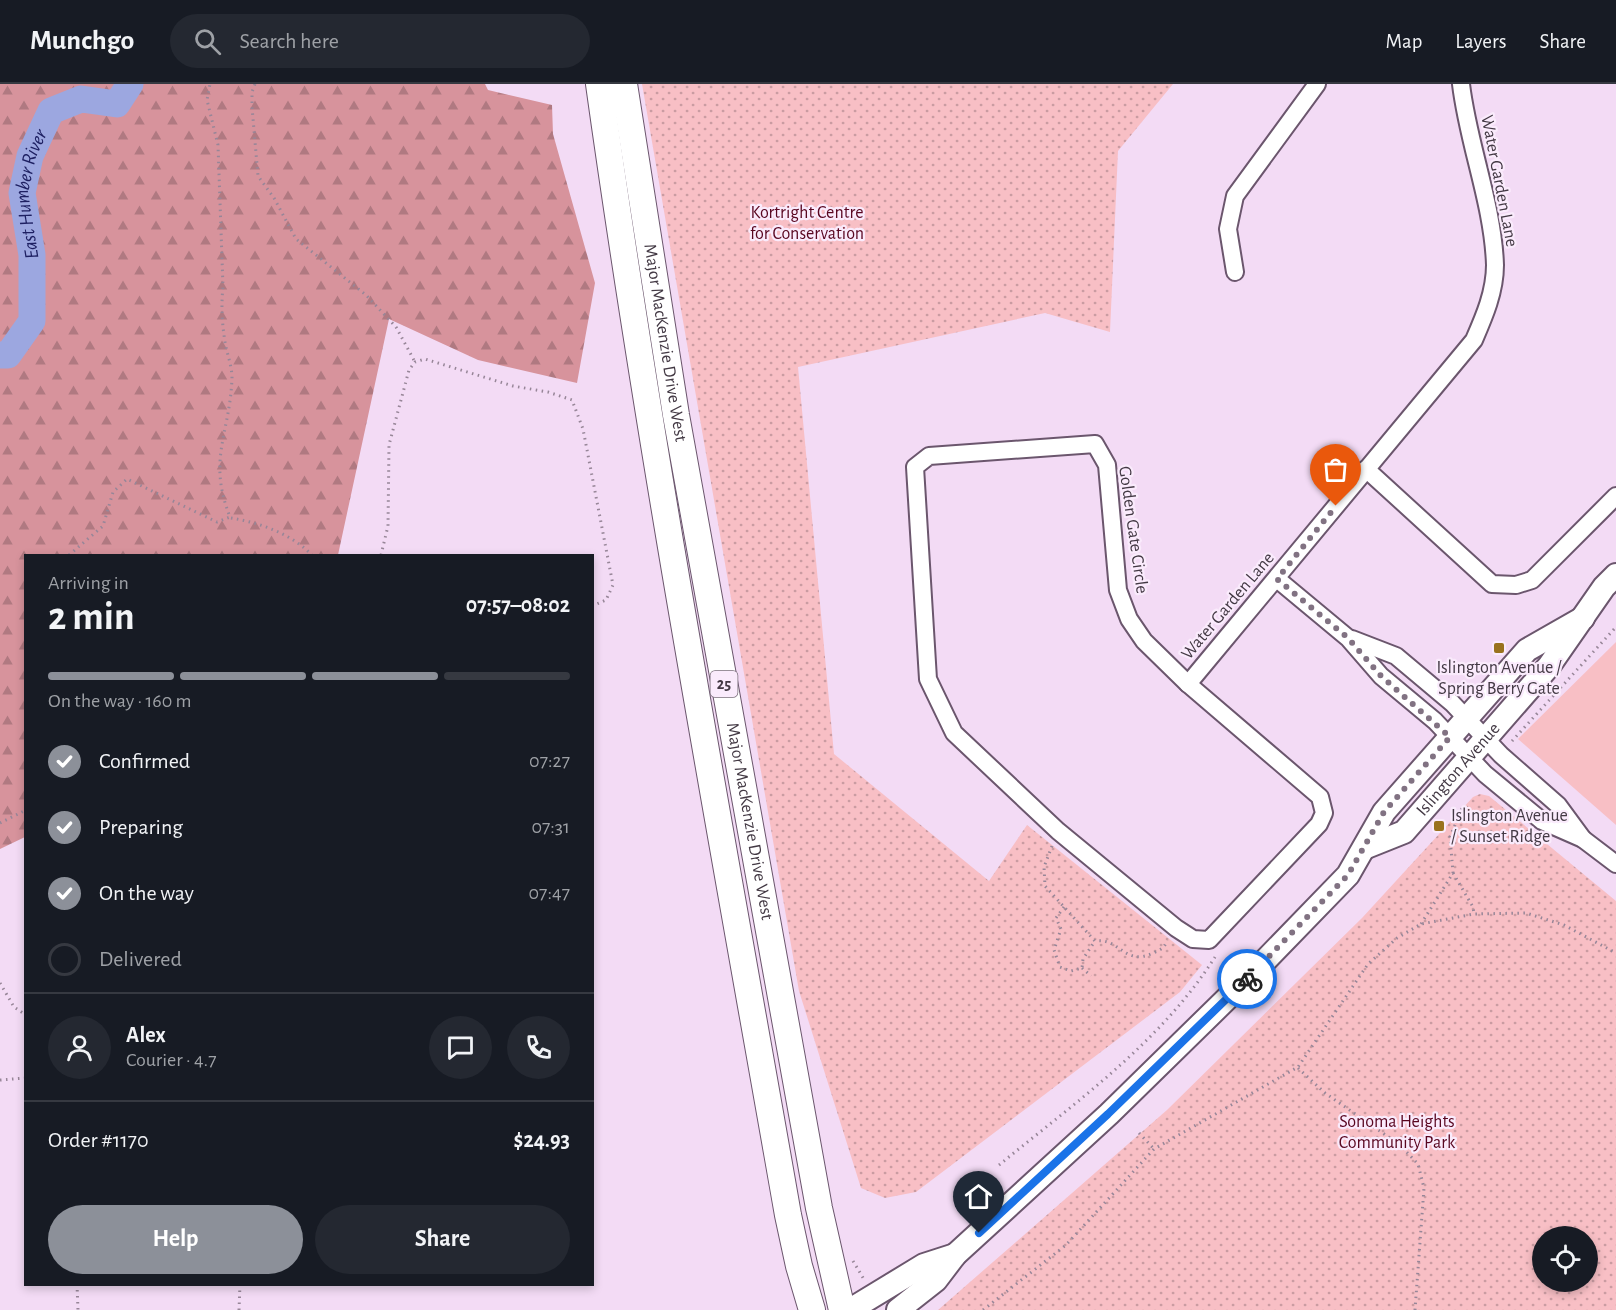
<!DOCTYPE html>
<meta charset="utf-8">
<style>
body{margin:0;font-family:"Alegreya Sans",sans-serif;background:#242831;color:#f1f3f6;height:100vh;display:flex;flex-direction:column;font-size:22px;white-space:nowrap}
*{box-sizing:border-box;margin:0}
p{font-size:20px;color:#9ea1a6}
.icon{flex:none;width:33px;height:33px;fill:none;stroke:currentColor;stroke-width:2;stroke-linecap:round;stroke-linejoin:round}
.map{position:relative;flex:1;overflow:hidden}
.details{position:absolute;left:24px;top:470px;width:570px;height:732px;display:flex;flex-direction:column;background:#171b24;border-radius:0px;box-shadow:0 3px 9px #0003}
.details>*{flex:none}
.buttons{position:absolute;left:1532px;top:1142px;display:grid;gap:12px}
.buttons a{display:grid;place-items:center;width:66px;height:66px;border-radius:50%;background:#171b24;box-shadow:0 3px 9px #0003;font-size:30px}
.pin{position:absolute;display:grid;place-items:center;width:51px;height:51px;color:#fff;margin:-62px -26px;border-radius:50% 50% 50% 0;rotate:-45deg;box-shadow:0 0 6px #0007}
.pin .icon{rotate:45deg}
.courier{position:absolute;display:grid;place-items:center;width:60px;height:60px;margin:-30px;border:4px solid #1a73e8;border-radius:50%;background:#fff;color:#222;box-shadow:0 2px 8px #0007}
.summary em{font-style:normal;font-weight:700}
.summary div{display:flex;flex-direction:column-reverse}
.summary{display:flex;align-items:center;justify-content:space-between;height:102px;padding:0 24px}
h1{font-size:39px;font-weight:700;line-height:45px}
.bar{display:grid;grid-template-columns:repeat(4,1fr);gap:9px 6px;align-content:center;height:72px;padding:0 24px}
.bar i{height:8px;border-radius:4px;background:#363941}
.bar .selected{background:#8c9099}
.bar p{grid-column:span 4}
.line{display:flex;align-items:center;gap:15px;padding:0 24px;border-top:2px solid #363941}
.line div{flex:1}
.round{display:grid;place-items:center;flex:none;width:63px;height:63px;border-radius:32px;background:#242831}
ol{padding:0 24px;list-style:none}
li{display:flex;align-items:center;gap:18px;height:66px}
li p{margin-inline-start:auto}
li .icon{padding:6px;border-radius:50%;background:#8c9099;color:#fff;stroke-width:4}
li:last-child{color:#9ea1a6}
li i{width:33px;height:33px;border:3px solid #363941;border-radius:50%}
.action{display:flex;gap:12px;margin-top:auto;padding:12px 24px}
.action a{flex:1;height:69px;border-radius:36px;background:#8c9099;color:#fff;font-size:24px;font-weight:700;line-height:69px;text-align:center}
.action a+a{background:#242831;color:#f1f3f6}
header{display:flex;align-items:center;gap:36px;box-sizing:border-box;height:84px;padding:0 30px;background:#171b24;border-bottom:2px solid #363941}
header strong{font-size:28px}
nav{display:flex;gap:33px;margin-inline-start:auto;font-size:21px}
.search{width:420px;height:54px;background:#242831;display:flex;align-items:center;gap:15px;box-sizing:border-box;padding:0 21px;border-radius:33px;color:#9ea1a6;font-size:22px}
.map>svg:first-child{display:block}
</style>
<header>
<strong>Munchgo</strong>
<div class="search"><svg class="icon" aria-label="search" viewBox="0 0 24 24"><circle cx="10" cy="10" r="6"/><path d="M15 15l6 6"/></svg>Search here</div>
<nav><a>Map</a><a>Layers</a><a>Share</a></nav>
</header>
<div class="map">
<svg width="1616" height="1226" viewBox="0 0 1616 1226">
<defs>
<pattern id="forest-firs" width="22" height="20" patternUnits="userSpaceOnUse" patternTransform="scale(1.5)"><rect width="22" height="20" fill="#d7939c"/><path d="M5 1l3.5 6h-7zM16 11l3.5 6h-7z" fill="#b07981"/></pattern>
<pattern id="park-dots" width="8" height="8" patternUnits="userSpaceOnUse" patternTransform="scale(1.5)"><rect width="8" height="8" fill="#f8bfc5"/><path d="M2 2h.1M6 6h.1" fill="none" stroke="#ca9ca2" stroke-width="1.8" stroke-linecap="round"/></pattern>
</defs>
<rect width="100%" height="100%" fill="#f3dbf5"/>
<path fill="#f8bfc5" d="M1616,558v183l-98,-86z"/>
<path fill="url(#forest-firs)" d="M0,0h485l3,6 64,15 1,29 42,149 -18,100 -99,-23 -89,-41 -51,236h-312l-1,282 -25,12z"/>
<g fill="url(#park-dots)" fill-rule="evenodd">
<path d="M642,0h531l-55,67 -8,181 -65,-19 -247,54 36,387 155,127 38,-56 175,140 -22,27 -264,200 -31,6 -24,-10 -62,-197z"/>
<path d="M1480,710l9,2 127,105v409h-678l229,-200 195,-192 111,-121zM1542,1152h45v45h-45z"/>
</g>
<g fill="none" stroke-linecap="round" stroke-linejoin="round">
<path stroke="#9ca7e0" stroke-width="27" id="s1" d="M0,271h8l24,-34v-66l-10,-62 8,-37 21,-45 30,-12 36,5 13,-20"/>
<g stroke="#6b566d" stroke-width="20">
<g id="minor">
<path d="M1235,188l-7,-43 7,-33 82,-112"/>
<path d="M1095,360l12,21 11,125 11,29 15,22 44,43 132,113 4,16 -5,11 -110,116 -16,-1 -17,-11 -118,-97 -104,-98 -26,-54 -13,-212 14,-11z"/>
<path d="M1366,385l126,115 24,1 16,-5 84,-84"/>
<path d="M1277,495l71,59 33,38 54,45 50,53 57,47 41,18 33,25"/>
<path d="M1352,555l44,17 56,47 49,52 57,50 25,34"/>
<path d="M1188,600l286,-344c10,-23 21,-48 21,-75 -2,-61 -27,-121 -34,-181"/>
</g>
</g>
<g stroke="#6b566d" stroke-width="26">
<g id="secondary">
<path id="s2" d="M1364,764l40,-16 145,-166 55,-79 12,-12"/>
<path d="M850,1226l74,-45 31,-10"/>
<path d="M898,1226l38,-30 19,-25 154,-141 144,-141 95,-98 36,-63 143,-162 56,-32"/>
</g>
</g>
<g stroke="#6b566d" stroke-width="28">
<g id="primary">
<path d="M599,0c53,379 123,755 189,1131l11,51 13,44"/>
<path id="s3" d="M624,0l52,331 143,793 23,102"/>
</g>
</g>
<g stroke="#978698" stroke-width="3" stroke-dasharray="1.5 4.5" stroke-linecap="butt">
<path d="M255,0l-3,8v15l6,69 16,22 22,41 70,56 30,32 19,35"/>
<path d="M231,434c29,5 59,15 81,37"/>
<path d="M69,471l34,-29 10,-34 14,-13 90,43 13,-5c-23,-58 0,-83 2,-139 0,-12 -5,-24 -7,-36 -3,-19 -4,-36 -2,-55l-5,-142 -11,-45 3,-16"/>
<path d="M381,471l7,-29 1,-81 20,-75 6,-8 10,-3 88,27 35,6 24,8 11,29 30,156 -7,15 -14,6"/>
<path d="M1512,657l104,-114"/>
<path d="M0,739l26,-13"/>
<path d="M1052,762l-8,21 1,19 50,55c24,-4 30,26 58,12 7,-3 12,-5 14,-13"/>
<path d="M1453,789l20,34 1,7"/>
<path d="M1064,823l-8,11 5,11 -7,21 6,17 11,4 11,-3 1,-9 12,-18"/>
<path d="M1421,840l32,-51 -3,-36 13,-31"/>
<path d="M1082,884l9,8"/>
<path d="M0,899l14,24 12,8"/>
<path d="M1298,984l27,25 75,52 18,19 6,24 -9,122"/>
<path d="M0,996l26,-2"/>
<path d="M1139,1049l15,16"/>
<path d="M999,1081c77,-63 162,-123 216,-208"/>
<path d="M853,1177l12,20"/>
<path d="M77,1200l1,26"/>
<path d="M239,1226l1,-26"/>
<path d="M983,1226l83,-65 88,-96 144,-82 70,-103 29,-26 24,-14 53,-10 52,-1 38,12 52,28"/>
</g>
<use href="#minor" stroke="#fff" stroke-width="16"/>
<use href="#secondary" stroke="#fff" stroke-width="22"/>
<use href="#primary" stroke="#fff" stroke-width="26"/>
</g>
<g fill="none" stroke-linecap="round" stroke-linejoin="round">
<path stroke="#817282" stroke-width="6" stroke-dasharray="0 10.8" d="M1247,895l101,-104 36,-63 66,-75 -69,-61 -33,-38 -71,-59 59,-73"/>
<path stroke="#1a73e8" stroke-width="8" d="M979,1149l129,-119 139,-135"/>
</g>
<g fill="#99721e" stroke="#faebfc" stroke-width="2">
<rect x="1493" y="558" width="12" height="12" rx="3"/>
<rect x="1433" y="736" width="12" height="12" rx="3"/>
</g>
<g text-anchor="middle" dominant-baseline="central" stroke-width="4.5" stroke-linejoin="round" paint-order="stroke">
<rect fill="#faebfc" stroke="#7a6e7b" stroke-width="1.5" x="710.5" y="587" width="27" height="26" rx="4.5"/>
<g font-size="16" font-weight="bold" fill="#433944">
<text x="724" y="600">25</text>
</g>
<g font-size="18" fill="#433944" stroke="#faebfc">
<text transform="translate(1499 97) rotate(79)">Water Garden Lane</text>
<text stroke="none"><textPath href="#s3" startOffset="262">Major MacKenzie Drive West</textPath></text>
<text transform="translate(1133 446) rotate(82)">Golden Gate Circle</text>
<text transform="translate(1228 522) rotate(-50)">Water Garden Lane</text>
<text stroke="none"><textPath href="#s2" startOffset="126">Islington Avenue</textPath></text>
<text stroke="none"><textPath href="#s3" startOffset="748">Major MacKenzie Drive West</textPath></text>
</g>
<g font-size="18" fill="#590620" stroke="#faebfc">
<text x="807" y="129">Kortright Centre<tspan x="807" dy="21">for Conservation</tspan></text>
<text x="1397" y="1038">Sonoma Heights<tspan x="1397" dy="21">Community Park</tspan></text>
</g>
<g font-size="18" fill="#433944" stroke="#faebfc">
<text x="1499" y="584">Islington Avenue /<tspan x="1499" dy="21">Spring Berry Gate</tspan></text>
<text x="1451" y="732" text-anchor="start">Islington Avenue<tspan x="1451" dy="21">/ Sunset Ridge</tspan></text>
</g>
<g font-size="20" font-style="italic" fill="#1e2062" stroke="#faebfc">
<text stroke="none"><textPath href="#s1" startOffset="178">East Humber River</textPath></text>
</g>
</g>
</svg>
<div class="buttons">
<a><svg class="icon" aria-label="locate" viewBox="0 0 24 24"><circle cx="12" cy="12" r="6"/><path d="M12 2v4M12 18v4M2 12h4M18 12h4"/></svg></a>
</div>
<div class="pin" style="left:1336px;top:422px;background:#ea580c"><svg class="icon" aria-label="bag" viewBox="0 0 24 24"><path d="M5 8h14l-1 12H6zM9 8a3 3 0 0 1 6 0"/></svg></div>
<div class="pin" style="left:979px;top:1149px;background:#1f2937"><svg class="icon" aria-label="home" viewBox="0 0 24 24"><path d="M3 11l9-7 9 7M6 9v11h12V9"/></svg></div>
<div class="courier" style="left:1247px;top:895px"><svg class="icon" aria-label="bike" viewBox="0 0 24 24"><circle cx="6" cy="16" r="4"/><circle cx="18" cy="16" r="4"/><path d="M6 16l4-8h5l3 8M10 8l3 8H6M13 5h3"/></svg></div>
<section class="details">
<div class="summary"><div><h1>2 min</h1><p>Arriving in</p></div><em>07:57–08:02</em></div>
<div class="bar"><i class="selected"></i><i class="selected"></i><i class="selected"></i><i></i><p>On the way · 160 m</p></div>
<ol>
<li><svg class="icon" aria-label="check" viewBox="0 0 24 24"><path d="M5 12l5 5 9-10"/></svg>Confirmed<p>07:27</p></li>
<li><svg class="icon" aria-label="check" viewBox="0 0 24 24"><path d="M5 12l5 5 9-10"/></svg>Preparing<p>07:31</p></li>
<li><svg class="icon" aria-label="check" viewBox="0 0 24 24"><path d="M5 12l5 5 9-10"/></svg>On the way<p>07:47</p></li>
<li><i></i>Delivered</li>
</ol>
<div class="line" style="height:108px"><a class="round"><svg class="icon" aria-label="person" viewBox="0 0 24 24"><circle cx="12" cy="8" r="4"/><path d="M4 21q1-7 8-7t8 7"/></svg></a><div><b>Alex</b><p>Courier · 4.7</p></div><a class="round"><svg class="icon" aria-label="chat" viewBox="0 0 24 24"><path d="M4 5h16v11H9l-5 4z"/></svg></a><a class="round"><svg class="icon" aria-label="phone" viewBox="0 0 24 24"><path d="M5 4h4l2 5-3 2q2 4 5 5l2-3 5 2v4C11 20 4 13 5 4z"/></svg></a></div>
<div class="line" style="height:78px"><div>Order #1170</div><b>$24.93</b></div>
<div class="action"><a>Help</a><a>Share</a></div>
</section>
</div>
